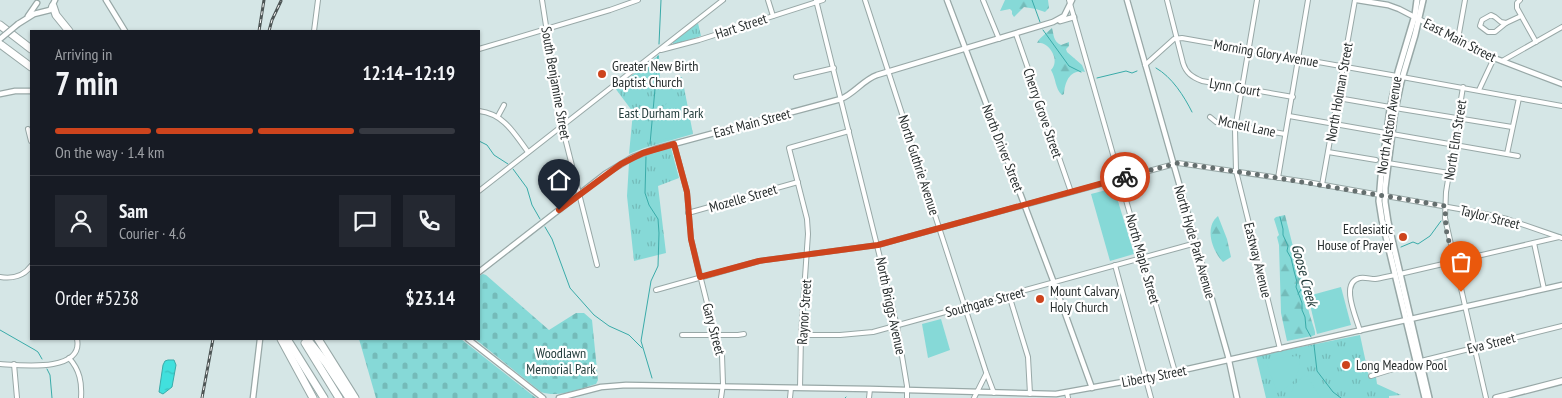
<!DOCTYPE html>
<meta charset="utf-8">
<style>
body{margin:0;font-family:"PT Sans Narrow",sans-serif;background:#242831;color:#f1f3f6;height:100vh;display:flex;flex-direction:column;font-size:19px;white-space:nowrap}
*{box-sizing:border-box;margin:0}
p{font-size:16px;color:#9ea1a6}
.icon{flex:none;width:28px;height:28px;fill:none;stroke:currentColor;stroke-width:2;stroke-linecap:round;stroke-linejoin:round}
.map{position:relative;flex:1;overflow:hidden}
.sheet{position:absolute;left:30px;top:30px;width:450px;height:310px;display:flex;flex-direction:column;background:#171b24;border-radius:0px;box-shadow:0 1px 4px #0004}
.sheet>*{flex:none}
.pin{position:absolute;display:grid;place-items:center;width:42px;height:42px;color:#fff;margin:-51px -21px;border-radius:50% 50% 50% 0;rotate:-45deg;box-shadow:0 0 5px #0007}
.pin .icon{rotate:45deg}
.courier{position:absolute;display:grid;place-items:center;width:50px;height:50px;margin:-25px;border:4px solid #cd441d;border-radius:50%;background:#fff;color:#222;box-shadow:0 1px 6px #0007}
.summary em{font-style:normal;font-weight:700}
.summary div{display:flex;flex-direction:column-reverse}
.summary{display:flex;align-items:center;justify-content:space-between;height:85px;padding:0 25px}
h1{font-size:32px;font-weight:700;line-height:38px}
.bar{display:grid;grid-template-columns:repeat(4,1fr);gap:8px 5px;align-content:center;height:60px;padding:0 25px}
.bar i{height:6px;border-radius:4px;background:#363941}
.bar .on{background:#cd441d}
.bar p{grid-column:span 4}
.line{display:flex;align-items:center;gap:12px;padding:0 25px;border-top:1px solid #363941}
.line div{flex:1}
.round{display:grid;place-items:center;flex:none;width:52px;height:52px;border-radius:0px;background:#242831}
.map>svg:first-child{display:block}
</style>
<div class="map">
<svg width="1562" height="398" viewBox="0 0 1562 398">
<defs>
<pattern id="forest-firs" width="22" height="20" patternUnits="userSpaceOnUse" patternTransform="scale(1.25)"><rect width="22" height="20" fill="#86d9d7"/><path d="M5 1l3.5 6h-7zM16 11l3.5 6h-7z" fill="#74bbb9"/></pattern>
<pattern id="cemetery-stones" width="16" height="16" patternUnits="userSpaceOnUse" patternTransform="scale(1.25)"><rect width="16" height="16" fill="#86d9d7"/><path d="M2 7V4a2 2 0 0 1 4 0v3zM10 15v-3a2 2 0 0 1 4 0v3z" fill="#74bbb9"/></pattern>
<pattern id="park-tufts" width="24" height="20" patternUnits="userSpaceOnUse" patternTransform="scale(1.25)"><rect width="24" height="20" fill="#86d9d7"/><path d="M3 7l-1-3M5 7V3M7 7l1-3M15 17l-1-3M17 17v-4M19 17l1-3" fill="none" stroke="#74bbb9"/></pattern>
<pattern id="water-ripples" width="26" height="14" patternUnits="userSpaceOnUse" patternTransform="scale(1.25)"><rect width="26" height="14" fill="#41e0dd"/><path d="M2 4q2-2 4 0t4 0M15 11q2-2 4 0t4 0" fill="none" stroke="#39c0be"/></pattern>
</defs>
<rect width="100%" height="100%" fill="#d5e6e6"/>
<g fill="url(#forest-firs)">
<path d="M1005,0h43l1,8 -4,4 -9,-3 -12,-2 -10,10 -2,-3v-3l-2,-2 -10,2z"/>
<path d="M1052,28c2,7 1,13 9,17l8,-3v4l-3,3 1,3 15,13 3,7c-14,-3 -20,8 -21,22l-2,1c-7,-6 -6,-17 -11,-25 10,-9 -2,-29 -14,-27 3,-6 10,-10 15,-15z"/>
<path d="M1285,215l16,63 1,3 8,5 1,4c-9,11 1,29 4,42v3l-3,1 -25,5 -6,-28 -2,-68 -2,-8 2,-2 -5,-16 2,-2z"/>
<path d="M1218,216l9,23 4,18 -8,5c-11,-11 -19,-35 -5,-46z"/>
</g>
<g fill="url(#cemetery-stones)">
<path d="M483,274l3,1 63,55 27,-17h8l8,7 6,60 -2,4c-17,5 -37,14 -55,8l-66,-53h4v-63z"/>
<path d="M359,339h102l75,59h-160z"/>
</g>
<g fill="url(#park-tufts)">
<path d="M698,23l3,13 -28,9v-3z"/>
<path d="M659,55l1,25 22,-3 11,57 -49,14 -15,6 4,-42 -18,-24z"/>
<path d="M671,148l8,30 -21,8 8,67 -32,8 -7,-65 2,-33 12,-6z"/>
<path d="M1360,335l9,42h7l1,7 24,11 -12,1v2h-123l-10,-42z"/>
</g>
<g fill="#86d9d7">
<path d="M685,95l6,35 -1,2 -33,9c2,-27 -1,-37 28,-46z"/>
<path d="M1114,188l20,66 -24,7 -19,-67z"/>
<path d="M1341,287l10,38 -34,9 -9,-38z"/>
<path d="M941,319l9,31 -22,8 -6,-34z"/>
<path d="M1299,356c2,18 -5,30 -22,37l-10,-29c6,-8 22,-7 32,-8z"/>
<path d="M1306,375l15,23h-32c3,-10 8,-18 17,-23z"/>
</g>
<path fill="url(#water-ripples)" stroke="#3aaba9" d="M168,360h6l2,5 -4,22 -9,7 -4,-2 4,-27 2,-4z"/>
<g fill="none" stroke-linecap="round" stroke-linejoin="round">
<g stroke="#3aaba9" stroke-width="1">
<path d="M1032,0l8,22"/>
<path d="M1043,30l26,36 12,6"/>
<path d="M659,44l2,-44"/>
<path d="M1156,68c16,9 28,28 36,44"/>
<path d="M1097,78l29,-7 6,2 5,-2"/>
<path d="M479,141l8,4 7,10 14,9"/>
<path d="M650,144l8,-88"/>
<path d="M646,157l-1,36 4,12 9,14 1,14 -1,33 -7,15 -10,60 11,37"/>
<path d="M513,169l14,19 5,17 8,14"/>
<path d="M1280,217l3,12v6l5,11 -1,5 4,7 3,13 3,11 -1,5 6,16v7l3,7 1,11 5,9"/>
<path d="M545,227l7,12 18,49 24,27 15,11 20,9 13,13"/>
<path d="M1401,247l12,-5 5,2 12,-8 11,-15"/>
<path d="M1298,294l4,-6 6,-3"/>
<path d="M0,330l35,20 3,2 4,7"/>
<path d="M1314,345l3,26 16,21 8,6"/>
<path d="M47,369l3,6 2,23"/>
<path d="M845,398l1,-1"/>
</g>
<g stroke="#98a8a7" stroke-width="6">
<g id="minor">
<path d="M542,0l19,122 36,143"/>
<path d="M768,0l5,16"/>
<path d="M816,0l81,326 10,60v12"/>
<path d="M865,0l121,372 8,21"/>
<path d="M983,0l16,39"/>
<path d="M1069,0l106,372"/>
<path d="M1167,0l16,63c3,10 9,14 19,18l91,16"/>
<path d="M1257,0l-22,129 1,42 44,178"/>
<path d="M1520,0l-3,3v5l19,34"/>
<path d="M1491,15l4,2 6,5 5,1 -11,9h-7l-8,-6 2,-6z"/>
<path d="M1506,23l15,-7"/>
<path d="M314,31l4,-31"/>
<path d="M1016,34l55,158"/>
<path d="M1458,39l7,-39"/>
<path d="M479,49l131,-39 28,-10"/>
<path d="M661,50l38,-10 124,-40"/>
<path d="M1502,61l60,-34"/>
<path d="M1145,65l29,-26 8,-1 215,38"/>
<path d="M796,77l38,-9"/>
<path d="M1402,77l160,29"/>
<path d="M1463,87l-17,105 -1,26 41,180"/>
<path d="M1479,90l15,-32"/>
<path d="M1338,98l52,9"/>
<path d="M1395,108l117,19"/>
<path d="M479,111c25,3 35,22 49,41"/>
<path d="M498,116l6,-11"/>
<path d="M1289,116l97,17"/>
<path d="M1210,117l6,5 69,12"/>
<path d="M28,129l3,12"/>
<path d="M1392,134l126,22"/>
<path d="M674,144l13,48 4,47 23,92 8,24 1,29 -2,14"/>
<path d="M1328,152l48,8"/>
<path d="M1507,154l12,-56"/>
<path d="M1388,163l61,10"/>
<path d="M1278,178l30,-178"/>
<path d="M1322,185l33,-185"/>
<path d="M479,191l244,-191"/>
<path d="M688,213l110,-31"/>
<path d="M1534,243l10,46"/>
<path d="M1115,265l36,133"/>
<path d="M1400,274l159,-37"/>
<path d="M0,277c12,2 24,-1 31,-11"/>
<path d="M656,290l103,-29 119,-16 300,-82 129,19 169,30 31,7 55,19"/>
<path d="M1009,295l19,62 2,37"/>
<path d="M1360,331c-3,-12 -21,-49 0,-53 5,-1 10,1 15,1 7,-1 14,-3 20,-4"/>
<path d="M682,335h56l6,-1"/>
<path d="M801,335h39l33,-3 323,-89"/>
<path d="M69,358c11,12 13,25 12,40"/>
<path d="M1421,361l141,-35"/>
<path d="M0,364c19,1 84,9 77,-25"/>
<path d="M14,364l3,34"/>
<path d="M1371,376l45,-14"/>
<path d="M800,388l1,-53 7,-101 -1,-15 -18,-71 60,-17"/>
<path d="M1067,393l1,5"/>
<path d="M790,398l1,-10"/>
<path d="M869,398l1,-9"/>
<path d="M974,398l12,-24"/>
</g>
</g>
<g stroke="#98a8a7" stroke-width="7">
<g id="tertiary">
<path d="M106,0l19,31"/>
<path d="M947,0l107,283 38,105"/>
<path d="M1127,0l101,356 9,42"/>
<path d="M1357,0l31,5 11,4 95,49 68,26"/>
<path d="M28,16l9,-13"/>
<path d="M1060,21l14,-4"/>
<path d="M18,24l16,-10 16,-4 5,-10"/>
<path d="M0,94l15,-3h16"/>
<path d="M479,272l126,-98 28,-17 22,-8 186,-50c14,-6 22,-19 36,-24l176,-53 11,-6 8,-16"/>
<path d="M468,339l75,59"/>
<path d="M253,398l7,-59"/>
<path d="M559,398l42,-11 25,-2 244,4 186,5 105,-19 401,-90"/>
</g>
</g>
<g stroke="#98a8a7" stroke-width="8">
<g id="secondary">
<path d="M1417,0l-2,15 -17,57 -8,37 -9,68 -2,24 3,19 12,50 31,128"/>
<path d="M1423,0l-8,35 -14,47 -6,28 -10,78v14l3,20 41,176"/>
</g>
</g>
<g stroke="#98a8a7" stroke-width="8">
<path id="primary" d="M1496,398l66,-17"/>
</g>
<g stroke="#98a8a7" stroke-width="9">
<g id="motorway">
<path d="M53,6l3,9 13,16"/>
<path d="M0,25l31,24"/>
<path d="M0,44l31,23"/>
<path d="M281,339l32,59"/>
<path d="M287,339l37,59"/>
<path d="M307,339l19,24 23,35"/>
<path d="M318,339l37,59"/>
<path d="M305,343l34,55"/>
</g>
</g>
<use href="#minor" stroke="#fff" stroke-width="4"/>
<use href="#tertiary" stroke="#fff" stroke-width="4.5"/>
<use href="#secondary" stroke="#fff" stroke-width="5"/>
<use href="#primary" stroke="#fff" stroke-width="5.5"/>
<use href="#motorway" stroke="#fff" stroke-width="7"/>
<g stroke="#4e5656" stroke-width="3">
<g id="rail">
<path d="M259,31l5,-31"/>
<path d="M269,31l3,-11 9,-19"/>
<path d="M202,398l11,-59"/>
</g>
</g>
<use href="#rail" stroke="#fff" stroke-width="1" stroke-dasharray="4" stroke-linecap="butt"/>
<g stroke="#98a8a7" stroke-width="7" stroke-linecap="butt">
<path id="tertiary-bridge" d="M0,39l18,-15"/>
</g>
<use href="#tertiary-bridge" stroke="#fff" stroke-width="4.5"/>
</g>
<g fill="none" stroke-linecap="round" stroke-linejoin="round">
<path stroke="#656f6f" stroke-width="5" stroke-dasharray="0 9" d="M1125,177l53,-14 82,12 185,31 1,23 15,63"/>
<path stroke="#cd441d" stroke-width="6" d="M559,210l62,-46 22,-11 31,-9 13,48 4,47 9,38 59,-16 119,-16 247,-68"/>
</g>
<g fill="#cd441d" stroke="#fff" stroke-width="2">
<circle cx="602" cy="74" r="5"/>
<circle cx="1403" cy="237" r="5"/>
<circle cx="1040" cy="299" r="5"/>
<circle cx="1346" cy="365" r="5"/>
</g>
<g text-anchor="middle" dominant-baseline="central" stroke-width="4.5" stroke-linejoin="round" paint-order="stroke">
<g font-size="14" fill="#292f2f" stroke="#fff">
<text transform="translate(741 26) rotate(-18)">Hart Street</text>
<text transform="translate(1460 40) rotate(27)">East Main Street</text>
<text transform="translate(1266 53) rotate(10)">Morning Glory Avenue</text>
<text transform="translate(556 83) rotate(80)">South Benjamine Street</text>
<text transform="translate(1235 87) rotate(10)">Lynn Court</text>
<text transform="translate(1339 92) rotate(-80)">North Holman Street</text>
<text transform="translate(1043 113) rotate(71)">Cherry Grove Street</text>
<text transform="translate(752 123) rotate(-15)">East Main Street</text>
<text transform="translate(1389 125) rotate(-81)">North Alston Avenue</text>
<text transform="translate(1247 126) rotate(12)">Mcneil Lane</text>
<text transform="translate(1455 140) rotate(-81)">North Elm Street</text>
<text transform="translate(1003 148) rotate(69)">North Driver Street</text>
<text transform="translate(919 165) rotate(72)">North Guthrie Avenue</text>
<text transform="translate(743 198) rotate(-16)">Mozelle Street</text>
<text transform="translate(1490 217) rotate(14)">Taylor Street</text>
<text transform="translate(1195 242) rotate(74)">North Hyde Park Avenue</text>
<text transform="translate(1143 259) rotate(74)">North Maple Street</text>
<text transform="translate(1258 260) rotate(76)">Eastway Avenue</text>
<text transform="translate(985 302) rotate(-15)">Southgate Street</text>
<text transform="translate(891 306) rotate(78)">North Briggs Avenue</text>
<text transform="translate(804 312) rotate(-86)">Raynor Street</text>
<text transform="translate(714 329) rotate(75)">Gary Street</text>
<text transform="translate(1491 343) rotate(-14)">Eva Street</text>
<text transform="translate(1154 376) rotate(-11)">Liberty Street</text>
</g>
<g font-size="14" fill="#292f2f" stroke="#fff" text-anchor="start">
<text x="612" y="66">Greater New Birth<tspan x="612" dy="16">Baptist Church</tspan></text>
<text x="1393" y="229" text-anchor="end">Ecclesiatic<tspan x="1393" dy="16">House of Prayer</tspan></text>
<text x="1050" y="291">Mount Calvary<tspan x="1050" dy="16">Holy Church</tspan></text>
<text x="1356" y="365">Long Meadow Pool</text>
</g>
<g font-size="14" fill="#243e3d" stroke="#fff">
<text x="661" y="113">East Durham Park</text>
<text x="561" y="353">Woodlawn<tspan x="561" dy="16">Memorial Park</tspan></text>
</g>
<g font-size="15" font-style="italic" fill="#223b3a" stroke="#fff">
<text transform="translate(1305 275) rotate(75)">Goose Creek</text>
</g>
</g>
</svg>
<div class="pin" style="left:1461px;top:292px;background:#ea580c"><svg class="icon" aria-label="bag" viewBox="0 0 24 24"><path d="M5 8h14l-1 12H6zM9 8a3 3 0 0 1 6 0"/></svg></div>
<div class="pin" style="left:559px;top:210px;background:#1f2937"><svg class="icon" aria-label="home" viewBox="0 0 24 24"><path d="M3 11l9-7 9 7M6 9v11h12V9"/></svg></div>
<div class="courier" style="left:1125px;top:177px"><svg class="icon" aria-label="bike" viewBox="0 0 24 24"><circle cx="6" cy="16" r="4"/><circle cx="18" cy="16" r="4"/><path d="M6 16l4-8h5l3 8M10 8l3 8H6M13 5h3"/></svg></div>
<section class="sheet">
<div class="summary"><div><h1>7 min</h1><p>Arriving in</p></div><em>12:14–12:19</em></div>
<div class="bar"><i class="on"></i><i class="on"></i><i class="on"></i><i></i><p>On the way · 1.4 km</p></div>
<div class="line" style="height:90px"><a class="round"><svg class="icon" aria-label="person" viewBox="0 0 24 24"><circle cx="12" cy="8" r="4"/><path d="M4 21q1-7 8-7t8 7"/></svg></a><div><b>Sam</b><p>Courier · 4.6</p></div><a class="round"><svg class="icon" aria-label="chat" viewBox="0 0 24 24"><path d="M4 5h16v11H9l-5 4z"/></svg></a><a class="round"><svg class="icon" aria-label="phone" viewBox="0 0 24 24"><path d="M5 4h4l2 5-3 2q2 4 5 5l2-3 5 2v4C11 20 4 13 5 4z"/></svg></a></div>
<div class="line" style="height:65px"><div>Order #5238</div><b>$23.14</b></div>
</section>
</div>
